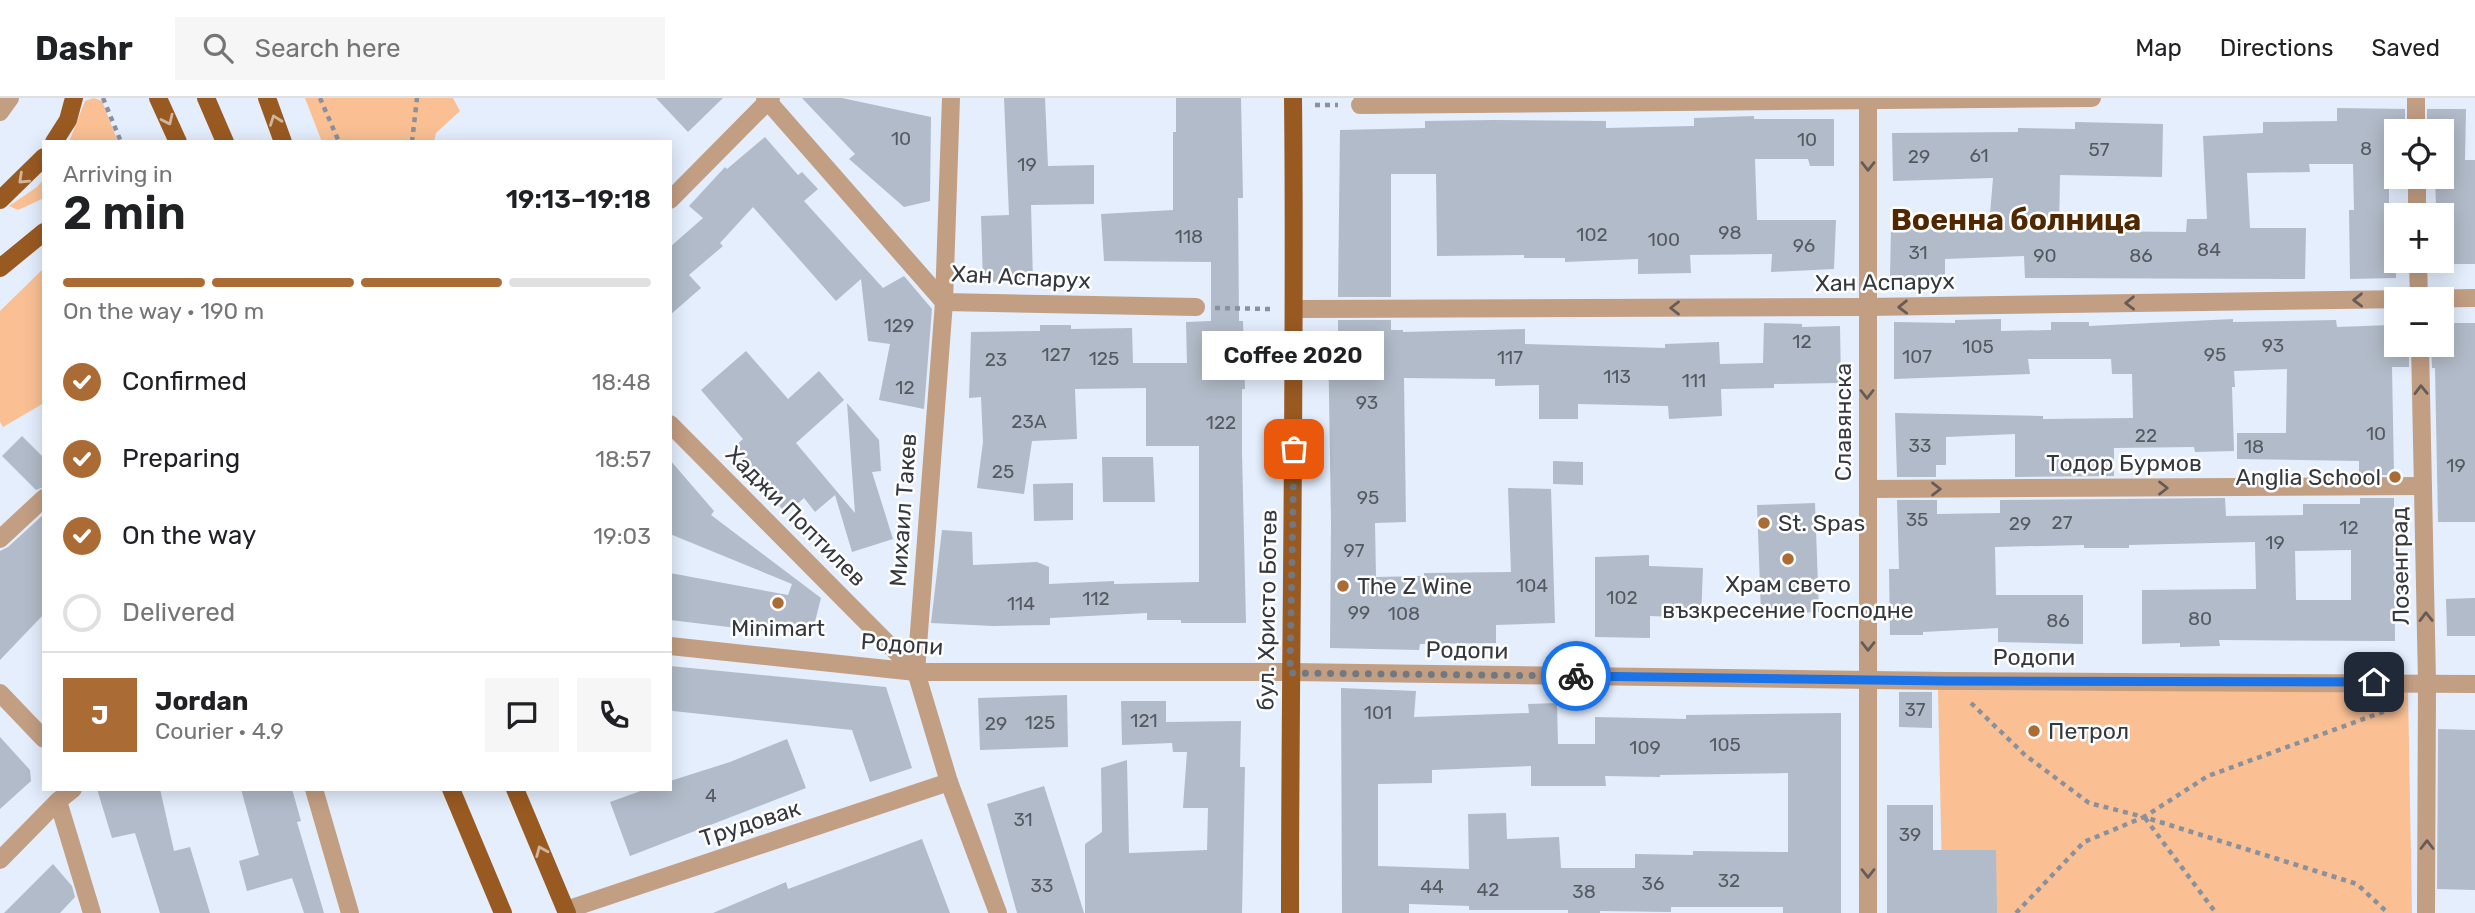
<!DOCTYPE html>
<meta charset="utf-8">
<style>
body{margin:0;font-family:Rubik,sans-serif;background:#f6f6f6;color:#202124;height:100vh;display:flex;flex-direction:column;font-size:26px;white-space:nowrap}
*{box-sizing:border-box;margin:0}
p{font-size:23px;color:#757577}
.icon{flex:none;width:38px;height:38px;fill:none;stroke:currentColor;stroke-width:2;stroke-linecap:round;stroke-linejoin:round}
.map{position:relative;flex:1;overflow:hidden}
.sheet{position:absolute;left:42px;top:42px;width:630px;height:651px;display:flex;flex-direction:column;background:#fff;border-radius:0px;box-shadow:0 4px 18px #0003}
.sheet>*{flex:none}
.controls{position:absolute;left:2384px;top:21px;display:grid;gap:14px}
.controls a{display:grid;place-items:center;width:70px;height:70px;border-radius:0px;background:#fff;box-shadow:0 4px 18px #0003;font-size:35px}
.pin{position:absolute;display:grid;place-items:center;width:60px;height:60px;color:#fff;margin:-30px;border-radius:14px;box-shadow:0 4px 10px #0006}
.courier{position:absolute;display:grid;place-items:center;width:70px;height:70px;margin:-35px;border:5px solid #1a73e8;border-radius:50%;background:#fff;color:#222;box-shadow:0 2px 9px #0007}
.bubble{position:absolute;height:49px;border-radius:0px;background:#fff;box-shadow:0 4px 18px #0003;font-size:23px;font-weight:600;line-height:49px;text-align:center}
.headline em{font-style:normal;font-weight:600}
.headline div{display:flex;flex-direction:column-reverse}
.headline{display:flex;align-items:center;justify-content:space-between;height:119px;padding:0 21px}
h1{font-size:46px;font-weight:600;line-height:52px}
.bar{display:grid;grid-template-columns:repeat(4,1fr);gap:10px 7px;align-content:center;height:84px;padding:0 21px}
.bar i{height:9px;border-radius:5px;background:#e0e0e0}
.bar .on{background:#ab6b34}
.bar p{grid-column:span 4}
.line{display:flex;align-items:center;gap:18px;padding:0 21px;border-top:2px solid #e0e0e0}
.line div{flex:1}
.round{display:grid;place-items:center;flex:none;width:74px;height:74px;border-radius:0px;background:#f6f6f6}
ol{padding:0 21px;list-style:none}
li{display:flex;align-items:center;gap:21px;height:77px}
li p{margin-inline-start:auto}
li .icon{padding:7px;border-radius:50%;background:#ab6b34;color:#fff;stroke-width:4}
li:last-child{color:#757577}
li i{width:38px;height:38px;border:4px solid #e0e0e0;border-radius:50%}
header{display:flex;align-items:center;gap:42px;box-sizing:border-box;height:98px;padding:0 35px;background:#fff;border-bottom:2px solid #e0e0e0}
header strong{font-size:33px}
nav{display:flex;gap:38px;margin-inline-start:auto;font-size:24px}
.search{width:490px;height:63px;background:#f6f6f6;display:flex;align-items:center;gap:18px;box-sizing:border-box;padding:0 24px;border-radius:0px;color:#757577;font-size:26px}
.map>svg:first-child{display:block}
</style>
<header>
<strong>Dashr</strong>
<div class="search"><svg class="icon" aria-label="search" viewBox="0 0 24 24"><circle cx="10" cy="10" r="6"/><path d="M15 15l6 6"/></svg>Search here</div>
<nav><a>Map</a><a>Directions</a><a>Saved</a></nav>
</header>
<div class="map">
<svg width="2475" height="815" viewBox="0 0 2475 815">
<rect width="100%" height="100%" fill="#e4eefd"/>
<g fill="#fac094">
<path d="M94,0l8,3 16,41h-49l16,-41z"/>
<path d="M305,0h148l7,13 -24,22 -2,9h-112z"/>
<path d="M44,81v19l-26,12 -9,-4 28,-19z"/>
<path d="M44,170v135l-41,24 -3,-5v-111z"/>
<path d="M1938,592l470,2 4,221h-446l-24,-37z"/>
</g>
<g fill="#b2bbc9" fill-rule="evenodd">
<path d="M656,0h67l-35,34z"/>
<path d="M802,0h40l89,19 -1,84 -26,6 -55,-48 6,-5z"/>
<path d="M1004,0h41l3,68 46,-1v39l-63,1 2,76 -50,1 -2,-66 28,-1z"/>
<path d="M1176,0h65l2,100h-5l1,123h4l2,68h-3v63l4,171h-65v-3h-34v-7l-97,5v7l-57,1 -62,-3 11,-93 30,2 1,33 64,-3 12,5v17l65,-3v3l85,-2v-136h-53v-58l-71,1 2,50 -45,2 -8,53 -47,-6 6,-46 -2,-45 -12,1 2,-66 69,-1v-6h31v4l61,-1 1,35h54l-1,-41 25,-1v-59l-107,-1 -3,-47 72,-4v-78h3z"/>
<path d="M2337,10l68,1v22h-9v33h-7v45h6l1,69 -46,1 -1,-69h5l-1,-46h-44l1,8 -63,1 3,55h56l-1,51 -280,-1 -1,-22 -79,3v18h-55l1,-49 82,1v-2l16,-1 4,-48 -100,3 -1,-48 126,-1v-4l57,1v-7l88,2 -1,53 -102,-2 -1,56 127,1 1,-13h20l-4,-83 60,-3v-11l74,-1z"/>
<path d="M2427,11h39l-1,51h10v104h-34v-58h-5l-1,-29h6v-46h-14z"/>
<path d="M1754,18v3h80v47h-24l-2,-7h-53l2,61h79l-2,49 -63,3 1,-18 -82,1 1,18 -53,1v-15l-73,3v-4h-41v-3l-87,1 -1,-82h-45v123h-53l2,-167 85,-2v-7l69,-1 112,1v7l88,-2v-8z"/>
<path d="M765,39l33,38 4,-3 16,17 -14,12 79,87 21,-12 28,33 -8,100 -45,-9 11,-56 -22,-3 -7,-62 -25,22 -83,-94 -33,36 3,3 -34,29 12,13 -31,27v-68l33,-29 -14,-12 36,-39 2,2z"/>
<path d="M2001,221v12l50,-1v-8h38v4l144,-7v3l103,-2 1,7 54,-2 1,20h17v22h-17l2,108h-35v-14l-122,-2v-26h49l1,-64 -53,2 1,16h-3l2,64 -39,1 -1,-5 -80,1v28l-99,1v-43l-69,3v28h-10v12h-39l-2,-64 148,3v3l90,-1 -1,-44h-20l-1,-15h-83l2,15 -136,5v-57l61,1v-3z"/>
<path d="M1338,222h53v10h12v2l122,-3v15l140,4v-4l54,-2 1,22 43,-1 1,-40 38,1v3l38,-1 1,57 -67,1v4l-53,1 1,27 -53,3 -1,-13 -90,-2v15h-39v-34l-44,1v-7l-91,-1 2,144 -31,1 1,54 48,-1v-3l87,-1 -3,-84 43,1 4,134 -59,2v18l-76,1 -1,6 -89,-2 1,-125 -3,-192h10z"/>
<path d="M2441,225h34v199h-37l-3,-154h-3l-1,-23h10z"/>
<path d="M746,253l42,48 31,-28 25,29 -48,43 59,70 -8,-110 32,37 2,31 -9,1 21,67 -41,13 -17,-57 -20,17 -11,-14 -18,16 -53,-66 10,-9 -42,-49z"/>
<path d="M22,338l22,22v29l-8,3 -34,-34z"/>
<path d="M1102,359h51l2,45h-52z"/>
<path d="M670,362l44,51 -3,4 110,83 -10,39 -141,-17v-47l118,22 4,-11 -122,-50z"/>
<path d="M1553,363l30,1v23l-30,-1z"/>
<path d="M1073,385v37l-39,1 -1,-37z"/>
<path d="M2225,400l1,18 77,-1v-11h57v-6h34l1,143 -176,-1 1,6 -40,1v-4l-38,1v-54l114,-1 -1,-47 -126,3v3h-45v-3l-89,2 1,48h87v49l-85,-2v-14l-75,4v3h-33l-1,-66h10l-2,-69h40v14l63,-1v-13zM2351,452v50h-55l-1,-49z"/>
<path d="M1815,405l4,109 -58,2 -4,-109z"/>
<path d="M44,416v100l-44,46v-109l8,-4z"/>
<path d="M1649,457v11l54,2 -2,50 -51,-2v22l-55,-1v-80z"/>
<path d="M2475,500v38h-28l-1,-37z"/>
<path d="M670,568l216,21 26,81 -42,14 -18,-52 -179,-19 -3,-2z"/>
<path d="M1341,590l75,3 -2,26 115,-4 -1,-9 29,-1 1,41h37v-27l91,2v-4l155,-2v200h-58v-6h-112v5l-71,-1v2h-32v-3h-99v-4l-60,-2v9h-67zM1531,668v20h75l-1,-10 55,1v-2l128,-2v79l-95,-1v4l-58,-1v14h-74l-2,-31 -52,2 -1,-26 -38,1 1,55 -91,-3v-82l54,-1v-13z"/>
<path d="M1899,594h33v36l-33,-1z"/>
<path d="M1067,597l1,52 -88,3 -2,-52z"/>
<path d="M1121,603h45v21l75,-1 -1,46h5l-3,146h-157v-69l17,-12 -1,-64 26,-8 2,93 78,-3 1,-42h-25l4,-56h-14l-1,-9 -50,2z"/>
<path d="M2438,631l37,1v160l-38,-1z"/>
<path d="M0,639l30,33 1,11 -31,28z"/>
<path d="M787,641l19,49 -176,68 -20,-54 36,-13h24v-8l60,-19z"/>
<path d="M1044,688l23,72 17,55h-67l-30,-109z"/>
<path d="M97,691h63l14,62 16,-4 20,66h-50l-25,-80 -23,5z"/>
<path d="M241,691h51l9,32 -4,1 27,91h-20l-12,-35 -45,13 -8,-30 20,-6z"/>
<path d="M1887,707h46v45h63l1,63h-110z"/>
<path d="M922,741l28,74h-237l73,-31 2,7z"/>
<path d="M53,766l19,22 3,11 -15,16h-56z"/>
</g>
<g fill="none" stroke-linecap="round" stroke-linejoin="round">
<g stroke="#8a919c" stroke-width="4.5" stroke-dasharray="5 5" stroke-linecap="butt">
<path d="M103,0l18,44"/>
<path d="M320,0l19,44"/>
<path d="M1315,7h23"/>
<path d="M412,44l5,-44"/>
<path d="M1215,210l57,1"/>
<path d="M1971,605l54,52 64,48 55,14 64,-41 191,-70"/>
<path d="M2145,720l71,95"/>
<path d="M2016,815l68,-71 60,-25 213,67 31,29"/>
</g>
<g stroke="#c29e83" stroke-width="18">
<path d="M765,0l179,204 252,5"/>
<path d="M951,0l-7,204 -28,370 33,110 49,131"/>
<path d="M1868,0v815"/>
<path d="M2416,0v33"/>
<path d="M1360,7l732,-7"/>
<path d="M0,14l10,-14"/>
<path d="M2417,79v38"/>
<path d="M670,102l101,-102"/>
<path d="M2418,163l1,38"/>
<path d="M1296,211l571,-2 608,-9"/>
<path d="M2420,247l7,337 -1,231"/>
<path d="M670,326l246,248"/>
<path d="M1868,391l555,-3"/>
<path d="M0,441l44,-41"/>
<path d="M670,548l246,26h374l657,9 528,3"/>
<path d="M0,595l44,46"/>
<path d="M314,691l36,124"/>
<path d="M58,703l34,112"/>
<path d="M0,762l58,-59 15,-12"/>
<path d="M566,812l383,-128"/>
</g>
<g stroke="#995a22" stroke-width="18">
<path d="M158,0l20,44"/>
<path d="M206,0l19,44"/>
<path d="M267,0l16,44"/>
<path d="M54,44l14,-22 6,-22"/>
<path d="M0,102l44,-43"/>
<path d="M0,170l44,-36"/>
<path d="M451,691l52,124"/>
<path d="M515,691l52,124"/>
<path d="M1290,815c0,-272 6,-543 3,-815"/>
</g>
</g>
<defs><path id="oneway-chevron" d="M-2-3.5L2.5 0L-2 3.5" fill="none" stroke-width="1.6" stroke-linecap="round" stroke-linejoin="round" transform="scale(1.75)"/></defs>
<g stroke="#d1b59c">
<use href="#oneway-chevron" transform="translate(168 22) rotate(65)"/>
<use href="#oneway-chevron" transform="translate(275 22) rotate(-110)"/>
<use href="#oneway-chevron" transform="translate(23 81) rotate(137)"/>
<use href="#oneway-chevron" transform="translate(541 753) rotate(-113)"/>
</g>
<g stroke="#665c57">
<use href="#oneway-chevron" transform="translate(1868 68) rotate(90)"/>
<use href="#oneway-chevron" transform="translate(2358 202) rotate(179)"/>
<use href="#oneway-chevron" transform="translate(2130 205) rotate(179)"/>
<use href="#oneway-chevron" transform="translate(1903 209) rotate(179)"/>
<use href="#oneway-chevron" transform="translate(1675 210) rotate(180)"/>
<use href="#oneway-chevron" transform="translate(2421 292) rotate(-91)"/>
<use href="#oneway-chevron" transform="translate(1867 296) rotate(90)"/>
<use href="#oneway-chevron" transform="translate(2163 390)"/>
<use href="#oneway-chevron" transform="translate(1936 391)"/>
<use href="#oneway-chevron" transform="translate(2426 519) rotate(-91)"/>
<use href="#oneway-chevron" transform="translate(1868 548) rotate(90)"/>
<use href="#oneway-chevron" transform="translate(2427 747) rotate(-90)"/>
<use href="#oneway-chevron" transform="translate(1868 775) rotate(90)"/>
</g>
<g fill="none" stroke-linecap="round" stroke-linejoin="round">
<path stroke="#727882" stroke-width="7" stroke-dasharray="0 12.6" d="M1294,351l-4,224 286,3"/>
<path stroke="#1a73e8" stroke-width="9" d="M1576,578l371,5 427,1"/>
</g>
<g fill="#ab6b34" stroke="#fff" stroke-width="2.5">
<circle cx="2395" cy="379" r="7"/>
<circle cx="1764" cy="425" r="7"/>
<circle cx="1788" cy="461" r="7"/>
<circle cx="1343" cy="488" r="7"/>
<circle cx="778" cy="505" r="7"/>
<circle cx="2034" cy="633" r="7"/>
</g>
<g text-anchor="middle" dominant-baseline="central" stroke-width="5" stroke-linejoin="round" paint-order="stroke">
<g font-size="19" fill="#545a62">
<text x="901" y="40">10</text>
<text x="1807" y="41">10</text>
<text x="2366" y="50">8</text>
<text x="2099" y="51">57</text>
<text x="1979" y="57">61</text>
<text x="1919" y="58">29</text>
<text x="1027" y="66">19</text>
<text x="1730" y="134">98</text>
<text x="1592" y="136">102</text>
<text x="1189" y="138">118</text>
<text x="1664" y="141">100</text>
<text x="1804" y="147">96</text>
<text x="2209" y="151">84</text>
<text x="1918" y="154">31</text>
<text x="2045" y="157">90</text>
<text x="2141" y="157">86</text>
<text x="899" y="227">129</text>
<text x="1802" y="243">12</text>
<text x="2273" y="247">93</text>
<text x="1978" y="248">105</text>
<text x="1056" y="256">127</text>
<text x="2215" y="256">95</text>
<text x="1917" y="258">107</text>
<text x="1510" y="259">117</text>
<text x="1104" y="260">125</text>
<text x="996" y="261">23</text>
<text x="1617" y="278">113</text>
<text x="1694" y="282">111</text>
<text x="905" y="289">12</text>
<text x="1367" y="304">93</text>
<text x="1029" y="323">23А</text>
<text x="1221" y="324">122</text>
<text x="2376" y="335">10</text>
<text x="2146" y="337">22</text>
<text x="1920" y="347">33</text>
<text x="2254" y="348">18</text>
<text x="2456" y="367">19</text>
<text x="1003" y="373">25</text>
<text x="1368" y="399">95</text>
<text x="1917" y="421">35</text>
<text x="2062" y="424">27</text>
<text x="2020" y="425">29</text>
<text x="2349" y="429">12</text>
<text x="2275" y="444">19</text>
<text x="1354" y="452">97</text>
<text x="1532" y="487">104</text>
<text x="1622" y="499">102</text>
<text x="1096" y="500">112</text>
<text x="1021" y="505">114</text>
<text x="1359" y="514">99</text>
<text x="1404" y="515">108</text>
<text x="2200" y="520">80</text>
<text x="2058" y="522">86</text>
<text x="1915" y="611">37</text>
<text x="1378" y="614">101</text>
<text x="1144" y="622">121</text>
<text x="1040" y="624">125</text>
<text x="996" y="625">29</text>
<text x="1725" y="646">105</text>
<text x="1645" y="649">109</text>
<text x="711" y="697">4</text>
<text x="1023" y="721">31</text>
<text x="1910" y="736">39</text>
<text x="1729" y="782">32</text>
<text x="1653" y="785">36</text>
<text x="1042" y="787">33</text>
<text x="1432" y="788">44</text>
<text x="1488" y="791">42</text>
<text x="1584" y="793">38</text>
</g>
<g font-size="23" fill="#35393f" stroke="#fff">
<text transform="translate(1021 179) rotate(3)">Хан Аспарух</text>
<text transform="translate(1885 184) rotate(-1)">Хан Аспарух</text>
<text transform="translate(1843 324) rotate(-90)">Славянска</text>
<text x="2124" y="365">Тодор Бурмов</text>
<text transform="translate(903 412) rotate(-86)">Михаил Такев</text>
<text transform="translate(796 418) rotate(45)">Хаджи Поптилев</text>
<text transform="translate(2400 468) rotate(-91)">Лозенград</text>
<text transform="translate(1267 512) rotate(-89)">бул. Христо Ботев</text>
<text transform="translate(902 546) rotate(4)">Родопи</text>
<text transform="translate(1467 552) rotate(1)">Родопи</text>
<text x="2034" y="559">Родопи</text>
<text transform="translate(750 725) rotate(-18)">Трудовак</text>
</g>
<g font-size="23" fill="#35393f" stroke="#fff" text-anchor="start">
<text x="2381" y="379" text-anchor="end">Anglia School</text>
<text x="1778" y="425">St. Spas</text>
<text x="1788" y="486" text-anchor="middle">Храм свето<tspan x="1788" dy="26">възкресение Господне</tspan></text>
<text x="1357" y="488">The Z Wine</text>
<text x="778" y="530" text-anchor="middle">Minimart</text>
<text x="2048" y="633">Петрол</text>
</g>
<g font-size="30" font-weight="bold" fill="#512700" stroke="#fff">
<text x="2016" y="122">Военна болница</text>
</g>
</g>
</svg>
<div class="controls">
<a><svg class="icon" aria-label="locate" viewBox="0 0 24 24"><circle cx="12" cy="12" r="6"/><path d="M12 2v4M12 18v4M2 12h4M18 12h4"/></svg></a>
<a>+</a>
<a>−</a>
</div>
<div class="pin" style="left:1294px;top:351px;background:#ea580c"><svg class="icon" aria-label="bag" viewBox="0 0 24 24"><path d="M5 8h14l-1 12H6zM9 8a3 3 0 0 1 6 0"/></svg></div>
<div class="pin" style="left:2374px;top:584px;background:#1f2937"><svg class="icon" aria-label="home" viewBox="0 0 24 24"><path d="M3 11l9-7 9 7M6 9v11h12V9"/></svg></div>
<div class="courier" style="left:1576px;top:578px"><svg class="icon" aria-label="bike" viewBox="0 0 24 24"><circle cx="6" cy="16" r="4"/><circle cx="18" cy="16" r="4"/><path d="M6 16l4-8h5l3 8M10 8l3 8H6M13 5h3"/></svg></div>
<div class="bubble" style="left:1202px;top:233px;width:182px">Coffee 2020</div>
<section class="sheet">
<div class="headline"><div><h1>2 min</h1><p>Arriving in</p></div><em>19:13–19:18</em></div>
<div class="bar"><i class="on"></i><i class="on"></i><i class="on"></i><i></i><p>On the way · 190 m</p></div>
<ol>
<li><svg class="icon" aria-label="check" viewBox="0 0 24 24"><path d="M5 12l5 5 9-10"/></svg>Confirmed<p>18:48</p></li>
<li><svg class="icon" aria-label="check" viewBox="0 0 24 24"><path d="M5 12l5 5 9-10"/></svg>Preparing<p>18:57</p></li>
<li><svg class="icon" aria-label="check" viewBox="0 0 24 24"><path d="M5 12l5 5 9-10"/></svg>On the way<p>19:03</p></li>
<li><i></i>Delivered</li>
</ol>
<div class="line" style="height:126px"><b class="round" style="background:#ab6b34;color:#fff">J</b><div><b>Jordan</b><p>Courier · 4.9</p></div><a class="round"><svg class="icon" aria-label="chat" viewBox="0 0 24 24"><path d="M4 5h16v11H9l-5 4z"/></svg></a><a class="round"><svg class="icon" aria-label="phone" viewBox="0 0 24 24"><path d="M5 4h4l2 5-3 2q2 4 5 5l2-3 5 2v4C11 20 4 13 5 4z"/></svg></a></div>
</section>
</div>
